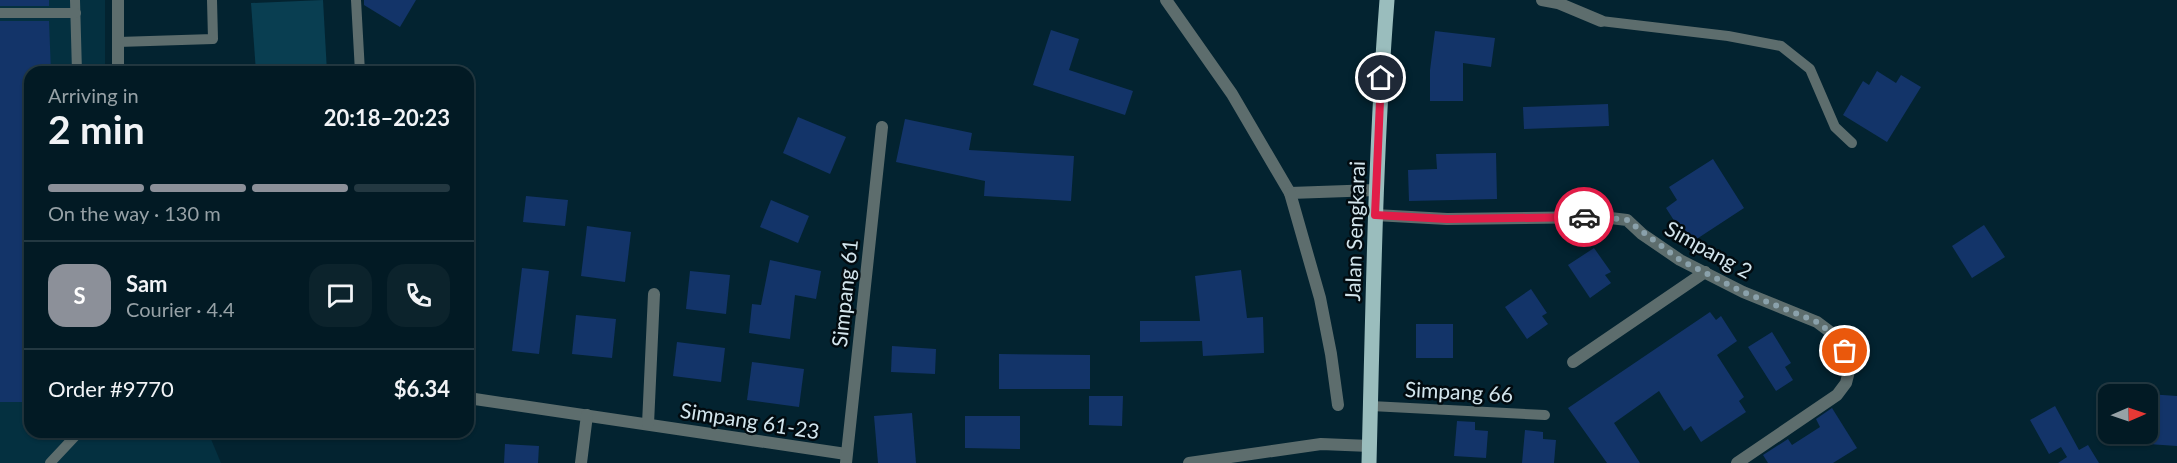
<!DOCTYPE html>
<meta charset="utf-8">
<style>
body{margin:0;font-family:Lato,sans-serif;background:#0c232c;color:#f1f3f6;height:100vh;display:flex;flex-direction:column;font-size:22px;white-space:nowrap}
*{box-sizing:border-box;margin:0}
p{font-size:20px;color:#96a1a6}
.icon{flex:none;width:33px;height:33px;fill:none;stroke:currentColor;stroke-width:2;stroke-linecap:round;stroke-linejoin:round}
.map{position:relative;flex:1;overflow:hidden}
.drawer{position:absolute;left:24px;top:66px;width:450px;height:372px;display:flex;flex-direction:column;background:#021a24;border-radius:18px;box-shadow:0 2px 4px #0004,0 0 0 2px #233841}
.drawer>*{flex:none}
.needle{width:39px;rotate:88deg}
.buttons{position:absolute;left:2098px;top:384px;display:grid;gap:12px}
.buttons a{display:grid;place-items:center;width:60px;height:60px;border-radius:12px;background:#021a24;box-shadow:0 2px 4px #0004,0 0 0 2px #233841;font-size:30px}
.pin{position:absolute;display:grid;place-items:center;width:51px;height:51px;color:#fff;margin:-26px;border:3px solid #fff;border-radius:50%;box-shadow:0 2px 6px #0007}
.courier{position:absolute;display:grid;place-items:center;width:60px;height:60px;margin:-30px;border:4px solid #e11d48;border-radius:50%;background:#fff;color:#222;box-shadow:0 2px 8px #0007}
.headline em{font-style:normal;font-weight:700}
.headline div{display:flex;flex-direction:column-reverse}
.headline{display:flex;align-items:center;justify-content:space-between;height:102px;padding:0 24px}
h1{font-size:39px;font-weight:700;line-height:45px}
.bar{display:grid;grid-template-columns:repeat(4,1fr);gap:9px 6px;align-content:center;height:72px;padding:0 24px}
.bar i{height:8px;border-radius:4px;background:#233841}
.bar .selected{background:#8c9099}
.bar p{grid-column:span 4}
.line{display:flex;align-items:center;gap:15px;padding:0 24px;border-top:2px solid #233841}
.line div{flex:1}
.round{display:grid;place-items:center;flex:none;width:63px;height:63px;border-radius:18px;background:#0c232c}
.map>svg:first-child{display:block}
</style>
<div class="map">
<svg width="2177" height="463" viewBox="0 0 2177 463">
<rect width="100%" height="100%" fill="#032330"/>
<path fill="#043040" d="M0,0h105v72h-75v360h178l13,31h-221z"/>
<path fill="#093e51" d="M323,0l4,72h-71l-5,-69z"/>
<g fill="#133469">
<rect x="0" y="0" width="49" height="6"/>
<path d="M364,0h52l-16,27 -36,-22z"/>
<path d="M0,21h49l2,51h-21v330h-30z"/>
<path d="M1051,30l28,9 -10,31 64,21 -8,24 -92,-30z"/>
<path d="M1435,31l60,7 -4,29 -28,-4v38h-33v-31z"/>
<path d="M1877,71l19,12 5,-8 20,12 -34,55 -44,-27 20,-34 6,4z"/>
<path d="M1608,104l1,22 -85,3 -1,-22z"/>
<path d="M798,117l48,20 -16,37 -47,-21z"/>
<path d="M905,119l67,14 -3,17 105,6 -3,45 -87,-5 1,-15 -89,-19z"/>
<path d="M1496,153l1,46 -88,2 -1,-31 29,-1 -1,-15z"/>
<path d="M1713,159l31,49 -55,36 -23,-36 11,-8 -8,-13z"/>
<path d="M526,196l42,4 -3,26 -42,-4z"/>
<path d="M771,200l38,16 -11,27 -38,-16z"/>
<path d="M1984,225l21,32 -33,21 -20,-32z"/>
<path d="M587,226l44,6 -6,50 -44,-6z"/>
<path d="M1594,248l17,24 -6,3 6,8 -21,15 -22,-33z"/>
<path d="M770,260l51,11 -5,28 -21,-4 -5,44 -41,-6 3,-29 9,1z"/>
<path d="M522,268l27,3 -10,83 -27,-3z"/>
<path d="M1241,270l6,48 16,-1 1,36 -61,3 -1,-15 -62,1v-21h60l-5,-45z"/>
<path d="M690,271l40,4 -4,39 -40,-5z"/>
<path d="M1531,289l16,24 -5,3 6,8 -21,15 -22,-32z"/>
<path d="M1710,312l6,8 5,-4 16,25 -20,14 27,42 -5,4 7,11 -45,30 -10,-16 -7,5 -25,-40 -45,32 26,40h-33l-39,-55z"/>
<path d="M576,315l40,4 -4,39 -40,-4z"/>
<rect x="1416" y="324" width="37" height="34"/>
<path d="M1772,332l19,31 -6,4 8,13 -17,11 -28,-44z"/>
<path d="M677,342l48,6 -4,34 -48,-6z"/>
<path d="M892,346l44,3 -1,25 -44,-2z"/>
<path d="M999,354l91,1v34h-91z"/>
<path d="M752,362l52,7 -5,38 -52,-7z"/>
<path d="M2148,394l29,2v50l-29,-2z"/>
<path d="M1089,396h34l-1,30 -33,-1z"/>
<path d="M2055,406l24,44 9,-5 11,18h-41l9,-6 -6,-10 -12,7 -19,-34z"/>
<path d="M1832,408l25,40 -24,15h-65l-5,-8 25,-16 4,6 28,-18 -4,-8z"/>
<path d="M912,413l4,50h-38l-4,-47z"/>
<path d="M965,416h55v33l-55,-1z"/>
<path d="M1457,421l18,1v8l13,1 -2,27 -32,-2z"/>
<path d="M1525,430l18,2v7l13,1 -2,23h-32z"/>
<path d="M505,444l34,2 -1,17h-34z"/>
</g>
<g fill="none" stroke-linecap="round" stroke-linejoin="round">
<g stroke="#5d6d6d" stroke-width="10">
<path d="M75,0l2,72"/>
<path d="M356,0l4,72"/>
<path d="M0,13h76"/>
<path d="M1601,21l127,15 53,10 29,23 25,58 17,16"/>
<path d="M118,42l95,-3 -1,-39"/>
<path d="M1371,406l174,9"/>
<path d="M50,463l29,-31"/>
</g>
<g stroke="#5d6d6d" stroke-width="12">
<path d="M118,0v72"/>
<path d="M1166,0l66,94 58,99 86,-3"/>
<path d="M1542,0l16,3 43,18"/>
<path d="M1290,193l30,105 11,56 7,51"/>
<path d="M1375,215l72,4 155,-2 25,3 15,14 38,26 63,32 74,30 16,12 12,17 4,20 -3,12 -9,12 -100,68"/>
<path d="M1573,362l132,-90"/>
<path d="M468,398l378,56"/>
<path d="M648,424l6,-130"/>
<path d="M581,463l6,-48"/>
<path d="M846,463l36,-336"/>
<path d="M1189,463l132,-19 49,2"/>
</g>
<path stroke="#9abdbd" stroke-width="15" d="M1369,463c4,-154 6,-309 18,-463"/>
</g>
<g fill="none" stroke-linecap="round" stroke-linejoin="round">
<path stroke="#8aa1ab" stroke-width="6" stroke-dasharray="0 10.8" d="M1584,217h18l25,3 53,40 63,32 74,30 16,12 12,17"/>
<path stroke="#e11d48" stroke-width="8" d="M1381,78l-6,137 72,4 137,-2"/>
</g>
<g text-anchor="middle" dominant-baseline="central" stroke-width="5" stroke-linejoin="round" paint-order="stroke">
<g font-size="21" fill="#d3e5ed" stroke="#020b10">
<text transform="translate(1354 231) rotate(-88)">Jalan Sengkarai</text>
<text transform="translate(1709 249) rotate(29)">Simpang 2</text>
<text transform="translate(844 293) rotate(-84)">Simpang 61</text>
<text transform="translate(1459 391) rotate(3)">Simpang 66</text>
<text transform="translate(750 420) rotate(9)">Simpang 61-23</text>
</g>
</g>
</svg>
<div class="buttons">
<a><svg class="needle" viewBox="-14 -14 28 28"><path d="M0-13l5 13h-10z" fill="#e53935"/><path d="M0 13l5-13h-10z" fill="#96a1a6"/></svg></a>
</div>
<div class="pin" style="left:1845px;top:351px;background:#ea580c"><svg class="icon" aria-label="bag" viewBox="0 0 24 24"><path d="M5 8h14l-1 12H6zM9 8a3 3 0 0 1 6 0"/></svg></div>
<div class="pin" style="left:1381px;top:78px;background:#1f2937"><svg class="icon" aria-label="home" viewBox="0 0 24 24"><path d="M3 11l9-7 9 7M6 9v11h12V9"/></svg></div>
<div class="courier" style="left:1584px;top:217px"><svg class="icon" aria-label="car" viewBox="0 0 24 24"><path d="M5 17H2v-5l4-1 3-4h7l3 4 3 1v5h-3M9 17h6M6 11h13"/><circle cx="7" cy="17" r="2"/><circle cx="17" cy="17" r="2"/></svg></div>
<section class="drawer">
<div class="headline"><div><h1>2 min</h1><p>Arriving in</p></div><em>20:18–20:23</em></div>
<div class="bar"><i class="selected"></i><i class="selected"></i><i class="selected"></i><i></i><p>On the way · 130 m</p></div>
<div class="line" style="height:108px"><b class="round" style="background:#8c9099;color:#fff">S</b><div><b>Sam</b><p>Courier · 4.4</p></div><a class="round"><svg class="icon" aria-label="chat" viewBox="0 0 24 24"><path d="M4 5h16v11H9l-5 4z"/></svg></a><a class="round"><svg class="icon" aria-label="phone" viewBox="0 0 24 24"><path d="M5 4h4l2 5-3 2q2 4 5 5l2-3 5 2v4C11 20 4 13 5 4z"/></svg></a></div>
<div class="line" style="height:78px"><div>Order #9770</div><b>$6.34</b></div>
</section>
</div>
